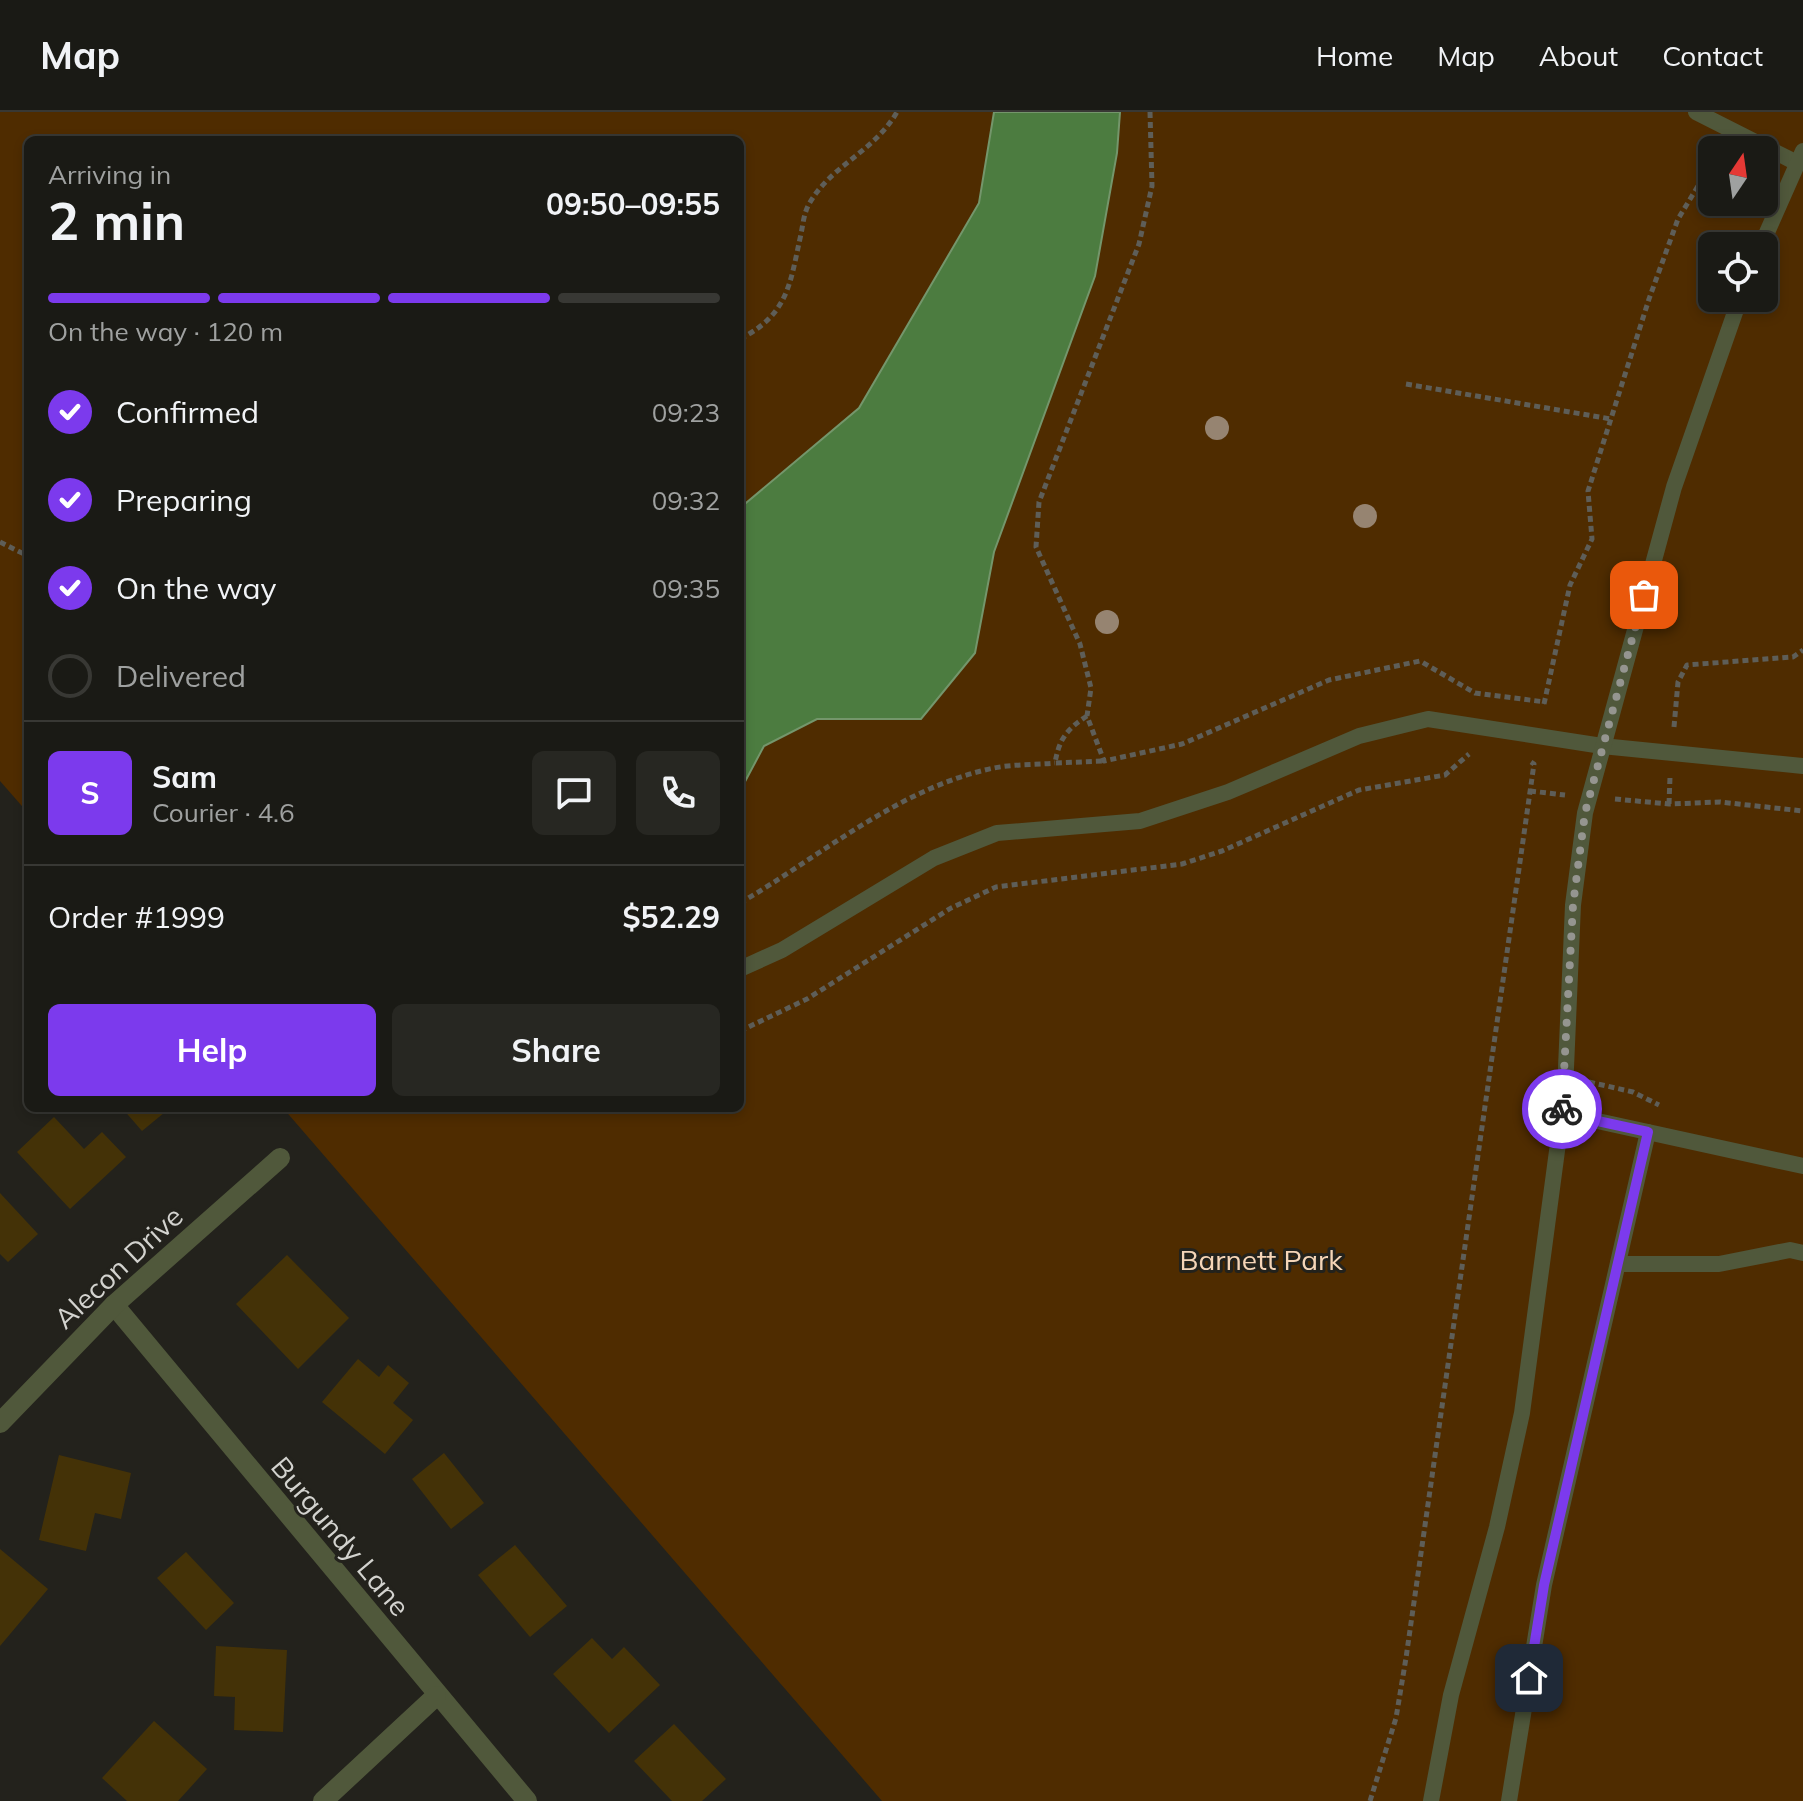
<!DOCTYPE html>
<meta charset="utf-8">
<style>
body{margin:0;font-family:Mulish,sans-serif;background:#272722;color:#f1f3f6;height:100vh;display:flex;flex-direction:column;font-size:30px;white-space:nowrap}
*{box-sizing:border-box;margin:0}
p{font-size:26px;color:#9fa1a0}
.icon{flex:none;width:44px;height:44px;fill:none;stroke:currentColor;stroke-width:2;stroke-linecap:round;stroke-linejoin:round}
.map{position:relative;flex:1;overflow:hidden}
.side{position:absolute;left:24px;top:24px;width:720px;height:976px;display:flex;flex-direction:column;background:#1a1a15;border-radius:12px;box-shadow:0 4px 12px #0003,0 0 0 2px #383834}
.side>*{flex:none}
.needle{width:52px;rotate:13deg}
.tools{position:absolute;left:1698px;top:24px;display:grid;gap:16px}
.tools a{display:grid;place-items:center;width:80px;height:80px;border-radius:12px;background:#1a1a15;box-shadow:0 4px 12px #0003,0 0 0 2px #383834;font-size:40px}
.pin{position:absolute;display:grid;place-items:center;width:68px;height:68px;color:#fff;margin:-34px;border-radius:16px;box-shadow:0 4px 12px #0006}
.courier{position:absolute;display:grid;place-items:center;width:80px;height:80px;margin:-40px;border:6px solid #7c3aed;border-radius:50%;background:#fff;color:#222;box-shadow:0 2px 10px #0007}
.head em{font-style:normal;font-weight:700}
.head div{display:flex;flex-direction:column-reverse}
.head{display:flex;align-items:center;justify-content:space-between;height:136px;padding:0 24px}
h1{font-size:52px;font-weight:700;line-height:60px}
.bar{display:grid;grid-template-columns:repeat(4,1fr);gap:12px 8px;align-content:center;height:96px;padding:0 24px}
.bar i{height:10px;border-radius:6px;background:#383834}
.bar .selected{background:#7c3aed}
.bar p{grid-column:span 4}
.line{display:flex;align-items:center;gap:20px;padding:0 24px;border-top:2px solid #383834}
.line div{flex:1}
.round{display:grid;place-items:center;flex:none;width:84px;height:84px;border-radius:12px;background:#272722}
ol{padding:0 24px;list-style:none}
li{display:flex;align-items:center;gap:24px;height:88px}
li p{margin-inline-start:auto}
li .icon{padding:8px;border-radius:50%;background:#7c3aed;color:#fff;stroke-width:4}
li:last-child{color:#9fa1a0}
li i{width:44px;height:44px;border:4px solid #383834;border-radius:50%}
.cta{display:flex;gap:16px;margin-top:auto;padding:16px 24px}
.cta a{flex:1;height:92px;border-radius:12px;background:#7c3aed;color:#fff;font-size:32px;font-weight:700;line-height:92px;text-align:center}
.cta a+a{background:#272722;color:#f1f3f6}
header{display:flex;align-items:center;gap:48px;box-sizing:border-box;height:112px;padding:0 40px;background:#1a1a15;border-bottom:2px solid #383834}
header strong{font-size:38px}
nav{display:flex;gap:44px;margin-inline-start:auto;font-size:28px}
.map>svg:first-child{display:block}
</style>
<header>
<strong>Map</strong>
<nav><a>Home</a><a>Map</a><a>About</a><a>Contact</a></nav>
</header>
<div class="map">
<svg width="1803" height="1689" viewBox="0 0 1803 1689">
<rect width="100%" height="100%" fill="#23221c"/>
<path fill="#4f2c00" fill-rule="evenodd" d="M0,0h1803v1689h-921l-599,-693h457v-968h-712v673l-28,-32zM1712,38h52v52h-52zM1712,134h52v52h-52z"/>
<path fill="#4c7c40" stroke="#74966b" stroke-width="2" d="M994,0h126l-3,41 -22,123 -101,276 -19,101 -54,66h-104l-53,27 -24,45v-283l119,-100 120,-205z"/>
<g fill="#443207">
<path d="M122,996h48l-28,23z"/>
<path d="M54,1005l30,32 18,-17 24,25 -56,52 -53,-57z"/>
<path d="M0,1081l38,41 -30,28 -8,-8z"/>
<path d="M287,1143l62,63 -51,51 -62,-65z"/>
<path d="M358,1247l21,18 9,-12 21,18 -16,20 20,17 -28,34 -63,-52z"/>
<path d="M444,1341l40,50 -33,26 -39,-50z"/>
<path d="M59,1343l72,18 -10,46 -26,-6 -9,38 -47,-11z"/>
<path d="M515,1433l52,61 -37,31 -52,-62z"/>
<path d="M0,1437l48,40 -48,57z"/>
<path d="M186,1440l48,51 -28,27 -49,-52z"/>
<path d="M592,1526l20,21 12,-12 36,38 -51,48 -56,-59z"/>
<path d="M216,1534l71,4 -4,82 -49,-2 1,-33 -21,-1z"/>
<path d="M154,1609l53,48 -29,32h-51l-25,-23z"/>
<path d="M674,1612l52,55 -24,22h-30l-38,-40z"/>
</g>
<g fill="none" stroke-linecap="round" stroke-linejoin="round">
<g stroke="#5e5e58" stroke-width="5" stroke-dasharray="6 4" stroke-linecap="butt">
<path d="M1150,0l2,74 -13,58 -100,258 -3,45 44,97 11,44 -4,28 17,45 78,-17 147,-64 91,-19 55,32 70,9"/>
<path d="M740,227c49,-25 50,-56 61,-105 2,-10 3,-21 8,-30 22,-39 65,-52 88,-92"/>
<path d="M1406,272l205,35"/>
<path d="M0,430l28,14"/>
<path d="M1544,592l26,-119 22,-46 -4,-48 61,-192 29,-80 34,-56"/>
<path d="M1087,604c-20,13 -28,23 -32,47l49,-2"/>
<path d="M1674,615l4,-45 9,-17 106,-8 10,-7"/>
<path d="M1530,679l35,4"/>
<path d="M1615,687l54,5 51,-2 83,9"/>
<path d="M1669,692l1,-27"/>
<path d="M740,791c81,-47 160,-116 254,-135 20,-4 41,-3 61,-5"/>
<path d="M740,919l67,-32 144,-91 45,-21 186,-23 40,-13 137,-61 86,-15 24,-21"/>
<path d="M1589,970l44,10 26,13"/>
<path d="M1370,1689l26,-83 10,-60 128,-894 -3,-2"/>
</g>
<g stroke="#50583b" stroke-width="16">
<path d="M1696,0l101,51"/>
<path d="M1761,134l42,-95"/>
<path d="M740,857l42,-19 152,-92 63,-25 143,-12 88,-29 131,-56 69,-17 174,27 201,20"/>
<path d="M1561,1001l242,53"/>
<path d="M1618,1152h101l71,-14 13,3"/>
<path d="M1431,1689l20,-106 46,-168 25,-114 43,-322 8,-186 12,-92 89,-326 66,-189"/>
<path d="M1509,1689l35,-216 104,-453"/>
</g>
<g stroke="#50583b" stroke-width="20">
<path d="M114,1193l413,496"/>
<path d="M0,1311l114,-118 166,-147"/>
<path d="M323,1689l113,-105"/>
</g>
</g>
<g fill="#968471">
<circle cx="1217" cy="316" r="12"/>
<circle cx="1365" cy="404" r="12"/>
<circle cx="1107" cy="510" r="12"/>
</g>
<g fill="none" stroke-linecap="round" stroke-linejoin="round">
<path stroke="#959590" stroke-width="8" stroke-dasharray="0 14.4" d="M1562,997l11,-204 12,-92 59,-218"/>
<path stroke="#7c3aed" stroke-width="10" d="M1529,1566l15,-93 104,-453 -87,-19 1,-4"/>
</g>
<g text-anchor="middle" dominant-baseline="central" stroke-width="6" stroke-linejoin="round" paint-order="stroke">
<g font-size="28" fill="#f5d5b7" stroke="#23221c">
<text x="1261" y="1147">Barnett Park</text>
</g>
<g font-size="28" fill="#d3d3cf" stroke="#23221c">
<text transform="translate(118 1155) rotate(-43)">Alecon Drive</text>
<text transform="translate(341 1424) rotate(50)">Burgundy Lane</text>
</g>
</g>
</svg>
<div class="tools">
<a><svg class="needle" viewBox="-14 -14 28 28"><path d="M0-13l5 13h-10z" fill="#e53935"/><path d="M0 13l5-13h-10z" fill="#9fa1a0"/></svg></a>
<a><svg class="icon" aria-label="locate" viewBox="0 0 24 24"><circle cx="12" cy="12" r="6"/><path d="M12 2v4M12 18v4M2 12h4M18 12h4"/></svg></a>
</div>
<div class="pin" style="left:1644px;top:483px;background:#ea580c"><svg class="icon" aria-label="bag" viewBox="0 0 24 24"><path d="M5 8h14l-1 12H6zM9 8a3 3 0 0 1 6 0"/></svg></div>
<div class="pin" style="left:1529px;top:1566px;background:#1f2937"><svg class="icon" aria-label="home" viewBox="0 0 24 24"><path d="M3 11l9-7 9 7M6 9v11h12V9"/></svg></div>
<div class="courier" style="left:1562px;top:997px"><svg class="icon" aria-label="bike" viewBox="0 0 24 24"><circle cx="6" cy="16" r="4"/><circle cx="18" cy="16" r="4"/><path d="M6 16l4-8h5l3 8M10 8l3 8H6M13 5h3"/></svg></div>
<section class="side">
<div class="head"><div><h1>2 min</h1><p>Arriving in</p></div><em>09:50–09:55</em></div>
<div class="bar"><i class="selected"></i><i class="selected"></i><i class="selected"></i><i></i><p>On the way · 120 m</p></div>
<ol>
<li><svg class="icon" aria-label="check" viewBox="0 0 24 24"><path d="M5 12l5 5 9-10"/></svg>Confirmed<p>09:23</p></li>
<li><svg class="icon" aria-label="check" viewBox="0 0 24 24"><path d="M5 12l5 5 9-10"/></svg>Preparing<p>09:32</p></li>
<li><svg class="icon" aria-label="check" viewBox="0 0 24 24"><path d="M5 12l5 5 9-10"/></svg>On the way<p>09:35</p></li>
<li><i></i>Delivered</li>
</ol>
<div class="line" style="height:144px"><b class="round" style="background:#7c3aed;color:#fff">S</b><div><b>Sam</b><p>Courier · 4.6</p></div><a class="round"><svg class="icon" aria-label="chat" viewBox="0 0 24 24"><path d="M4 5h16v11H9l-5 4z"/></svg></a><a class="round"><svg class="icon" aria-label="phone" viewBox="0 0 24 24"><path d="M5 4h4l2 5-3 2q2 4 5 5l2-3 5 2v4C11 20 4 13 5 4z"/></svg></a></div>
<div class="line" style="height:104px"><div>Order #1999</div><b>$52.29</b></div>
<div class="cta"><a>Help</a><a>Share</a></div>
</section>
</div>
